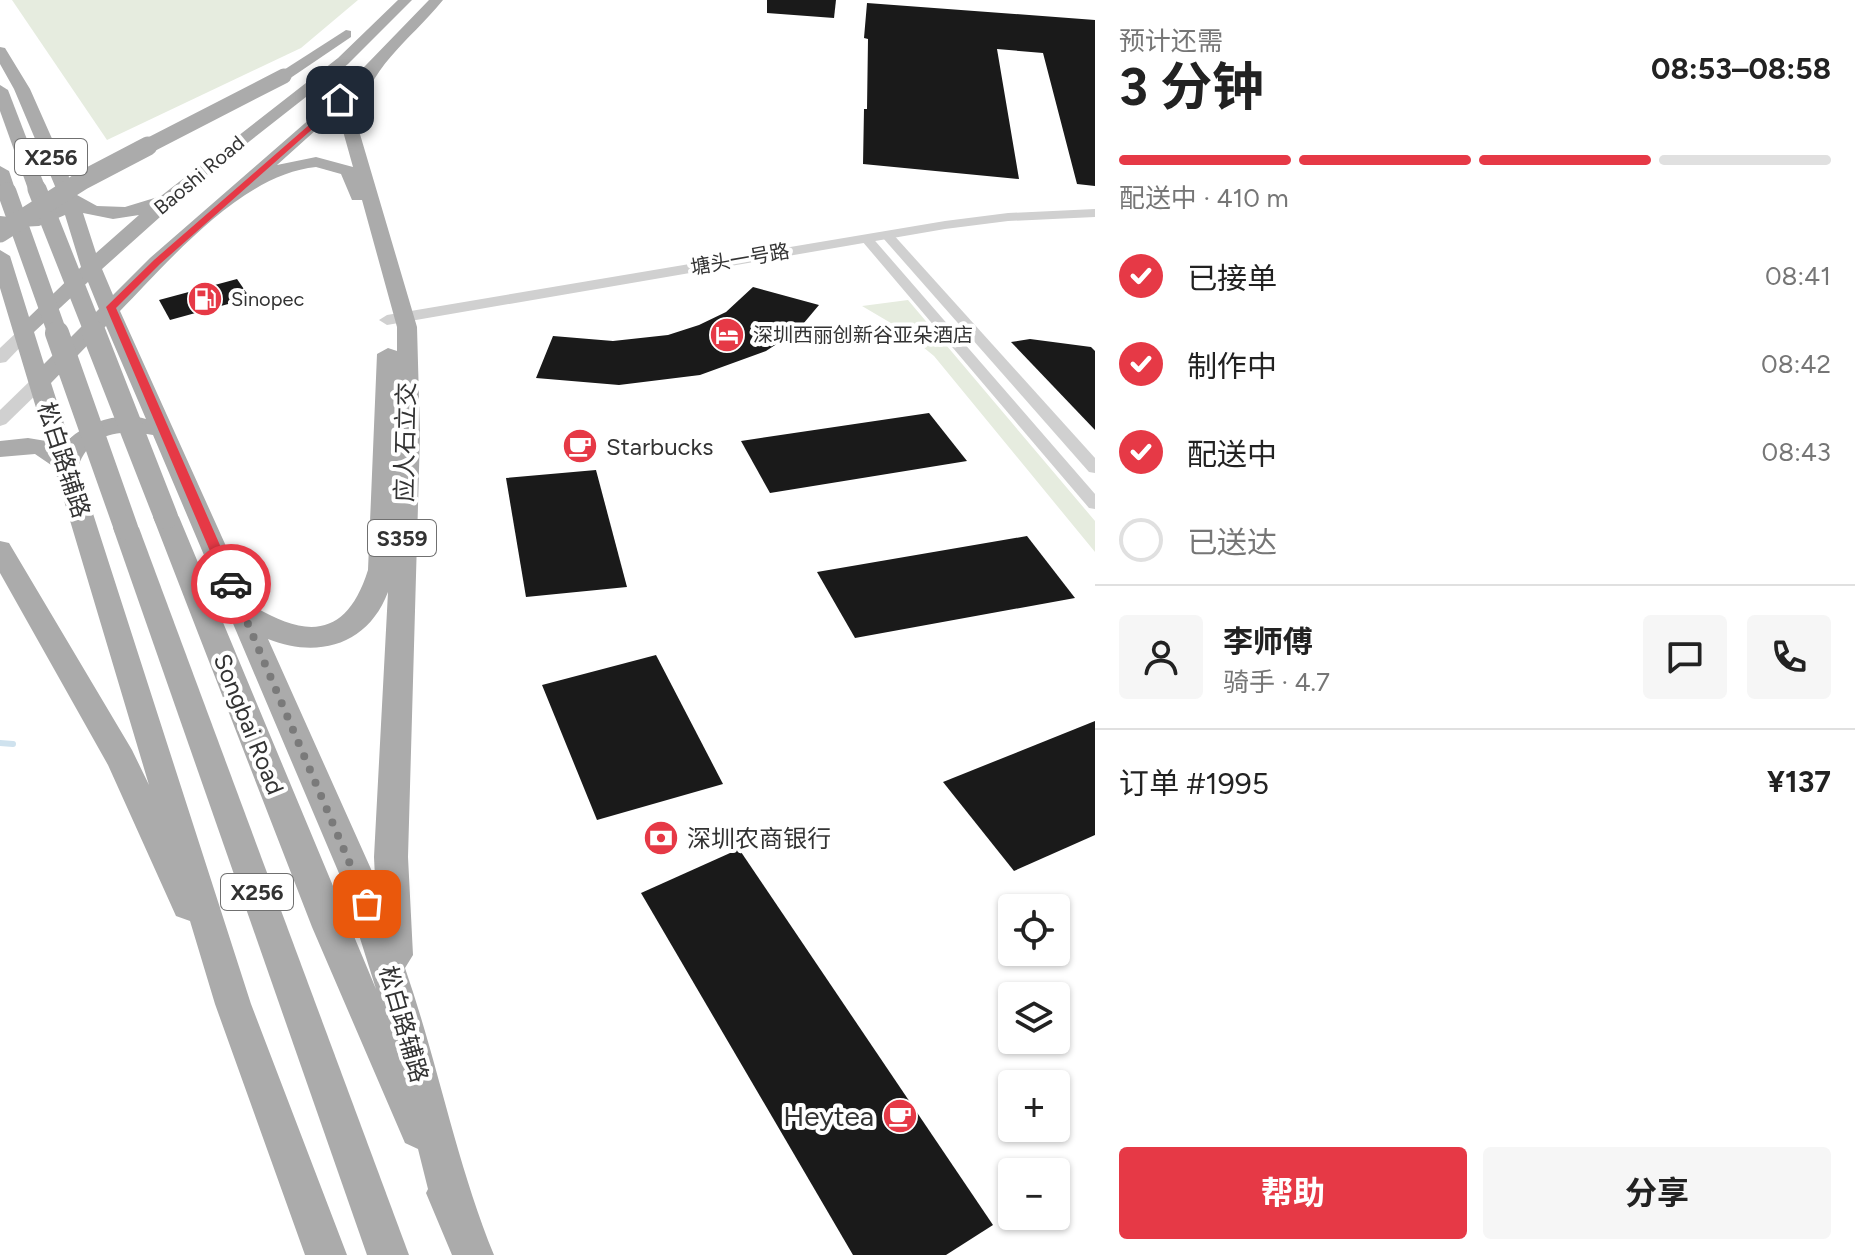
<!DOCTYPE html>
<html lang="zh">
<meta charset="utf-8">
<style>
body{margin:0;font-family:Figtree,"Noto Sans SC",sans-serif;background:#f6f6f6;color:#222;height:100vh;display:flex;flex-direction:column;font-size:30px;white-space:nowrap}
*{box-sizing:border-box;margin:0}
p{font-size:26px;color:#767676}
.icon{flex:none;width:44px;height:44px;fill:none;stroke:currentColor;stroke-width:2;stroke-linecap:round;stroke-linejoin:round}
.map{position:relative;flex:1;overflow:hidden}
.details{display:flex;flex-direction:column;background:#fff;width:760px}
.details>*{flex:none}
.fabs{position:absolute;left:998px;top:894px;display:grid;gap:16px}
.fabs a{display:grid;place-items:center;width:72px;height:72px;border-radius:8px;background:#fff;box-shadow:0 2px 6px #0004;font-size:40px}
.pin{position:absolute;display:grid;place-items:center;width:68px;height:68px;color:#fff;margin:-34px;border-radius:16px;box-shadow:0 4px 12px #0006}
.courier{position:absolute;display:grid;place-items:center;width:80px;height:80px;margin:-40px;border:6px solid #e63946;border-radius:50%;background:#fff;color:#222;box-shadow:0 2px 10px #0007}
.summary em{font-style:normal;font-weight:700}
.summary div{display:flex;flex-direction:column-reverse}
.summary{display:flex;align-items:center;justify-content:space-between;height:136px;padding:0 24px}
h1{font-size:52px;font-weight:700;line-height:60px}
.bar{display:grid;grid-template-columns:repeat(4,1fr);gap:12px 8px;align-content:center;height:96px;padding:0 24px}
.bar i{height:10px;border-radius:6px;background:#e0e0e0}
.bar .selected{background:#e63946}
.bar p{grid-column:span 4}
.line{display:flex;align-items:center;gap:20px;padding:0 24px;border-top:2px solid #e0e0e0}
.line div{flex:1}
.round{display:grid;place-items:center;flex:none;width:84px;height:84px;border-radius:8px;background:#f6f6f6}
ol{padding:0 24px;list-style:none}
li{display:flex;align-items:center;gap:24px;height:88px}
li p{margin-inline-start:auto}
li .icon{padding:8px;border-radius:50%;background:#e63946;color:#fff;stroke-width:4}
li:last-child{color:#767676}
li i{width:44px;height:44px;border:4px solid #e0e0e0;border-radius:50%}
.cta{display:flex;gap:16px;margin-top:auto;padding:16px 24px}
.cta a{flex:1;height:92px;border-radius:8px;background:#e63946;color:#fff;font-size:32px;font-weight:700;line-height:92px;text-align:center}
.cta a+a{background:#f6f6f6;color:#222}
main{display:flex;flex:1;min-height:0}
.map>svg:first-child{display:block}
</style>
<main>
<div class="map">
<svg width="1095" height="1255" viewBox="0 0 1095 1255">
<rect width="100%" height="100%" fill="#fff"/>
<g fill="#e6ecdf">
<path d="M12,0h346l-57,48 -194,92z"/>
<path d="M908,300l187,221v31l-161,-196 -33,-27 -39,-23z"/>
</g>
<g fill="none" stroke-linecap="round" stroke-linejoin="round">
<path stroke="#cfe2ee" stroke-width="6" d="M0,743l13,1"/>
</g>
<g fill="#1a1a1a">
<path d="M767,0h69l-2,18 -67,-5z"/>
<path d="M867,3l228,17v166l-18,-2 -34,-131 -46,-4 22,130 -156,-15 1,-55h3l1,-70 -4,-1z"/>
<path d="M237,279l13,19 -80,22 -11,-20z"/>
<path d="M753,287l66,18 -21,25 -32,21 -66,24 -81,10 -83,-7 17,-42 60,5 55,-6 31,-10 27,-13z"/>
<path d="M1030,339l61,8 4,4v79l-84,-88z"/>
<path d="M929,413l38,48 -197,32 -29,-52z"/>
<path d="M596,470l31,117 -101,10 -20,-119z"/>
<path d="M1027,536l48,62 -220,40 -38,-66z"/>
<path d="M656,655l67,129 -126,36 -55,-135z"/>
<path d="M1095,721v114l-81,36 -71,-89z"/>
<path d="M739,849l254,376 -47,30h-93l-212,-362z"/>
</g>
<g fill="none" stroke-linecap="round" stroke-linejoin="round">
<g fill="#d0d0d0" fill-rule="evenodd">
<path d="M883,232h8l204,226v15l-6,-1 -206,-234z"/>
<path d="M862,235h8l225,259v15l-6,-1 -227,-267z"/>
</g>
<g fill="#d0d0d0" fill-rule="evenodd">
<path d="M1095,209v8l-87,4 -63,8 -558,96 -8,-5 8,-5 558,-94 63,-8z"/>
<path d="M25,328l8,5 -2,3 -25,26 -6,1v-15l19,-18z"/>
<path d="M39,377l9,5 -3,4 -39,38 -6,2v-16l33,-32z"/>
</g>
<g fill="#ababab" fill-rule="evenodd">
<path d="M398,0h14l-64,64 -140,110 -106,95 11,26 37,-37 185,-161 94,-97h14c-36,44 -74,65 -86,124l60,203 3,108 -12,422 5,98 -8,13c33,95 51,194 89,287h-42l-26,-62 2,-4 -10,-40 -13,-6 -93,-216 -159,-410 4,-6 9,-3 9,3 4,6 197,472 -35,-111 -188,-443c-32,-6 -63,-3 -75,32l173,537 96,251h-42l-90,-251 -25,-83 -14,-5 -68,-151 -108,-192v-32l9,2 123,207 17,35 -95,-318 -19,-13 -35,3v-16l28,-3 18,3 -46,-153v-38l10,6 19,61 52,-50 -16,-52 -26,11 -39,2v-12c22,3 47,3 60,-18l-46,-109 -14,-25v-17l5,1 25,41 47,106 20,11 28,1 36,-11 177,-138zM346,103l-5,21 12,43 -37,-10 -39,8zM316,167l25,7 11,26h10l35,127v24l-9,-3 -11,6 -9,216c-21,67 -60,69 -115,36l-133,-295c50,-51 122,-137 196,-144zM83,213l30,6 26,-4 -43,38zM88,282l11,27 -55,55 -10,-32zM106,326l40,93c-27,-7 -56,2 -77,20l-18,-56zM388,592l-14,265 1,21 -107,-239c50,20 100,6 120,-47z"/>
<path d="M346,30l5,1v6l-62,42h-10v-6z"/>
<path d="M0,85l8,5 38,99 -3,4 -6,1 -9,-5 -28,-78z"/>
<path d="M0,166l9,5 7,21 -3,4 -13,-1z"/>
<path d="M126,519l9,3 4,6 270,727h-42l-254,-727 4,-6z"/>
</g>
<path stroke="#ababab" stroke-width="15" d="M144,148l140,-72"/>
<g stroke="#ababab" stroke-width="19">
<path d="M37,189l58,146"/>
<path d="M7,192l51,143"/>
<path d="M0,233l83,-53 65,-34"/>
</g>
<g stroke="#ababab" stroke-width="24">
<path d="M57,333l69,195"/>
<path d="M94,333l72,184"/>
</g>
</g>
<path fill="#e63946" d="M340,98l3,4 -183,162 -44,44 121,276 -6,5 -7,-5 -118,-277 48,-47z"/>
<g fill="none" stroke-linecap="round" stroke-linejoin="round">
<path stroke="#7a7a7a" stroke-width="8" stroke-dasharray="0 14.4" d="M231,584l136,320"/>
</g>
<defs>
<g id="fuel-disc" transform="scale(1.8)"><circle r="9.5" fill="#e63946" stroke="#fff"/><path d="M-5.5-6h7V0h2V4h1.3V-2.5L3-4.5l.8-.8L6-3V5H2.5V1h-1V6h-7ZM-4.2-4.7v3.2H.2V-4.7Z" fill="#fff"/></g>
<g id="hotel-disc" transform="scale(1.8)"><circle r="9.5" fill="#e63946" stroke="#fff"/><path d="M-6-4.5h1.5V1H6V5H4.5V3h-9V5H-6ZM-4 0a1.8 1.8 0 1 1 3.6 0ZM.5 0V-2.5h3Q6-2.5 6 0Z" fill="#fff"/></g>
<g id="cafe-disc" transform="scale(1.8)"><circle r="9.5" fill="#e63946" stroke="#fff"/><path d="M-5.5-4.5H6V0H3Q3 3.5 0 3.5H-2.5Q-5.5 3.5-5.5 0ZM3-3.2v2h1.7v-2ZM-6 4.5H4V6H-6Z" fill="#fff"/></g>
<g id="bank-disc" transform="scale(1.8)"><circle r="9.5" fill="#e63946" stroke="#fff"/><path d="M-6-4H6V4H-6ZM0-2.3a2.3 2.3 0 1 0 0 4.6a2.3 2.3 0 1 0 0-4.6Z" fill="#fff"/></g>
</defs>
<g fill-rule="evenodd">
<use href="#fuel-disc" x="205" y="299"/>
<use href="#hotel-disc" x="727" y="335"/>
<use href="#cafe-disc" x="580" y="446"/>
<use href="#bank-disc" x="661" y="838"/>
<use href="#cafe-disc" x="900" y="1116"/>
</g>
<g text-anchor="middle" dominant-baseline="central" stroke-width="8" stroke-linejoin="round" paint-order="stroke">
<g font-size="20" fill="#333" stroke="#fff">
<text transform="translate(199 175) rotate(-40)">Baoshi Road</text>
<text transform="translate(740 259) rotate(-10)">塘头一号路</text>
</g>
<g font-size="20" fill="#333" stroke="#fff" text-anchor="start">
<text x="231" y="299">Sinopec</text>
<text x="753" y="335">深圳西丽创新谷亚朵酒店</text>
</g>
<g fill="#fff" stroke="#707070" stroke-width="2">
<rect x="15" y="139" width="72" height="36" rx="6"/>
<rect x="368" y="520" width="68" height="36" rx="6"/>
<rect x="221" y="874" width="72" height="36" rx="6"/>
</g>
<g font-size="22" font-weight="bold" fill="#333">
<text x="51" y="157">X256</text>
<text x="402" y="538">S359</text>
<text x="257" y="892">X256</text>
</g>
<g font-size="24" fill="#333" stroke="#fff">
<text transform="translate(405 442) rotate(-89)">应人石立交</text>
<text transform="translate(64 460) rotate(72)">松白路辅路</text>
<text transform="translate(249 724) rotate(68)">Songbai Road</text>
<text transform="translate(404 1024) rotate(74)">松白路辅路</text>
</g>
<g font-size="24" fill="#333" stroke="#fff" text-anchor="start">
<text x="606" y="446">Starbucks</text>
<text x="687" y="838">深圳农商银行</text>
</g>
<g font-size="28" fill="#333" stroke="#fff" text-anchor="end">
<text x="874" y="1116">Heytea</text>
</g>
</g>
</svg>
<div class="fabs">
<a><svg class="icon" aria-label="locate" viewBox="0 0 24 24"><circle cx="12" cy="12" r="6"/><path d="M12 2v4M12 18v4M2 12h4M18 12h4"/></svg></a>
<a><svg class="icon" aria-label="layers" viewBox="0 0 24 24"><path d="M12 4l9 5-9 5-9-5zM3 14l9 5 9-5"/></svg></a>
<a>+</a>
<a>−</a>
</div>
<div class="pin" style="left:367px;top:904px;background:#ea580c"><svg class="icon" aria-label="bag" viewBox="0 0 24 24"><path d="M5 8h14l-1 12H6zM9 8a3 3 0 0 1 6 0"/></svg></div>
<div class="pin" style="left:340px;top:100px;background:#1f2937"><svg class="icon" aria-label="home" viewBox="0 0 24 24"><path d="M3 11l9-7 9 7M6 9v11h12V9"/></svg></div>
<div class="courier" style="left:231px;top:584px"><svg class="icon" aria-label="car" viewBox="0 0 24 24"><path d="M5 17H2v-5l4-1 3-4h7l3 4 3 1v5h-3M9 17h6M6 11h13"/><circle cx="7" cy="17" r="2"/><circle cx="17" cy="17" r="2"/></svg></div>
</div>
<section class="details">
<div class="summary"><div><h1>3 分钟</h1><p>预计还需</p></div><em>08:53–08:58</em></div>
<div class="bar"><i class="selected"></i><i class="selected"></i><i class="selected"></i><i></i><p>配送中 · 410 m</p></div>
<ol>
<li><svg class="icon" aria-label="check" viewBox="0 0 24 24"><path d="M5 12l5 5 9-10"/></svg>已接单<p>08:41</p></li>
<li><svg class="icon" aria-label="check" viewBox="0 0 24 24"><path d="M5 12l5 5 9-10"/></svg>制作中<p>08:42</p></li>
<li><svg class="icon" aria-label="check" viewBox="0 0 24 24"><path d="M5 12l5 5 9-10"/></svg>配送中<p>08:43</p></li>
<li><i></i>已送达</li>
</ol>
<div class="line" style="height:144px"><a class="round"><svg class="icon" aria-label="person" viewBox="0 0 24 24"><circle cx="12" cy="8" r="4"/><path d="M4 21q1-7 8-7t8 7"/></svg></a><div><b>李师傅</b><p>骑手 · 4.7</p></div><a class="round"><svg class="icon" aria-label="chat" viewBox="0 0 24 24"><path d="M4 5h16v11H9l-5 4z"/></svg></a><a class="round"><svg class="icon" aria-label="phone" viewBox="0 0 24 24"><path d="M5 4h4l2 5-3 2q2 4 5 5l2-3 5 2v4C11 20 4 13 5 4z"/></svg></a></div>
<div class="line" style="height:104px"><div>订单 #1995</div><b>¥137</b></div>
<div class="cta"><a>帮助</a><a>分享</a></div>
</section>
</main>
